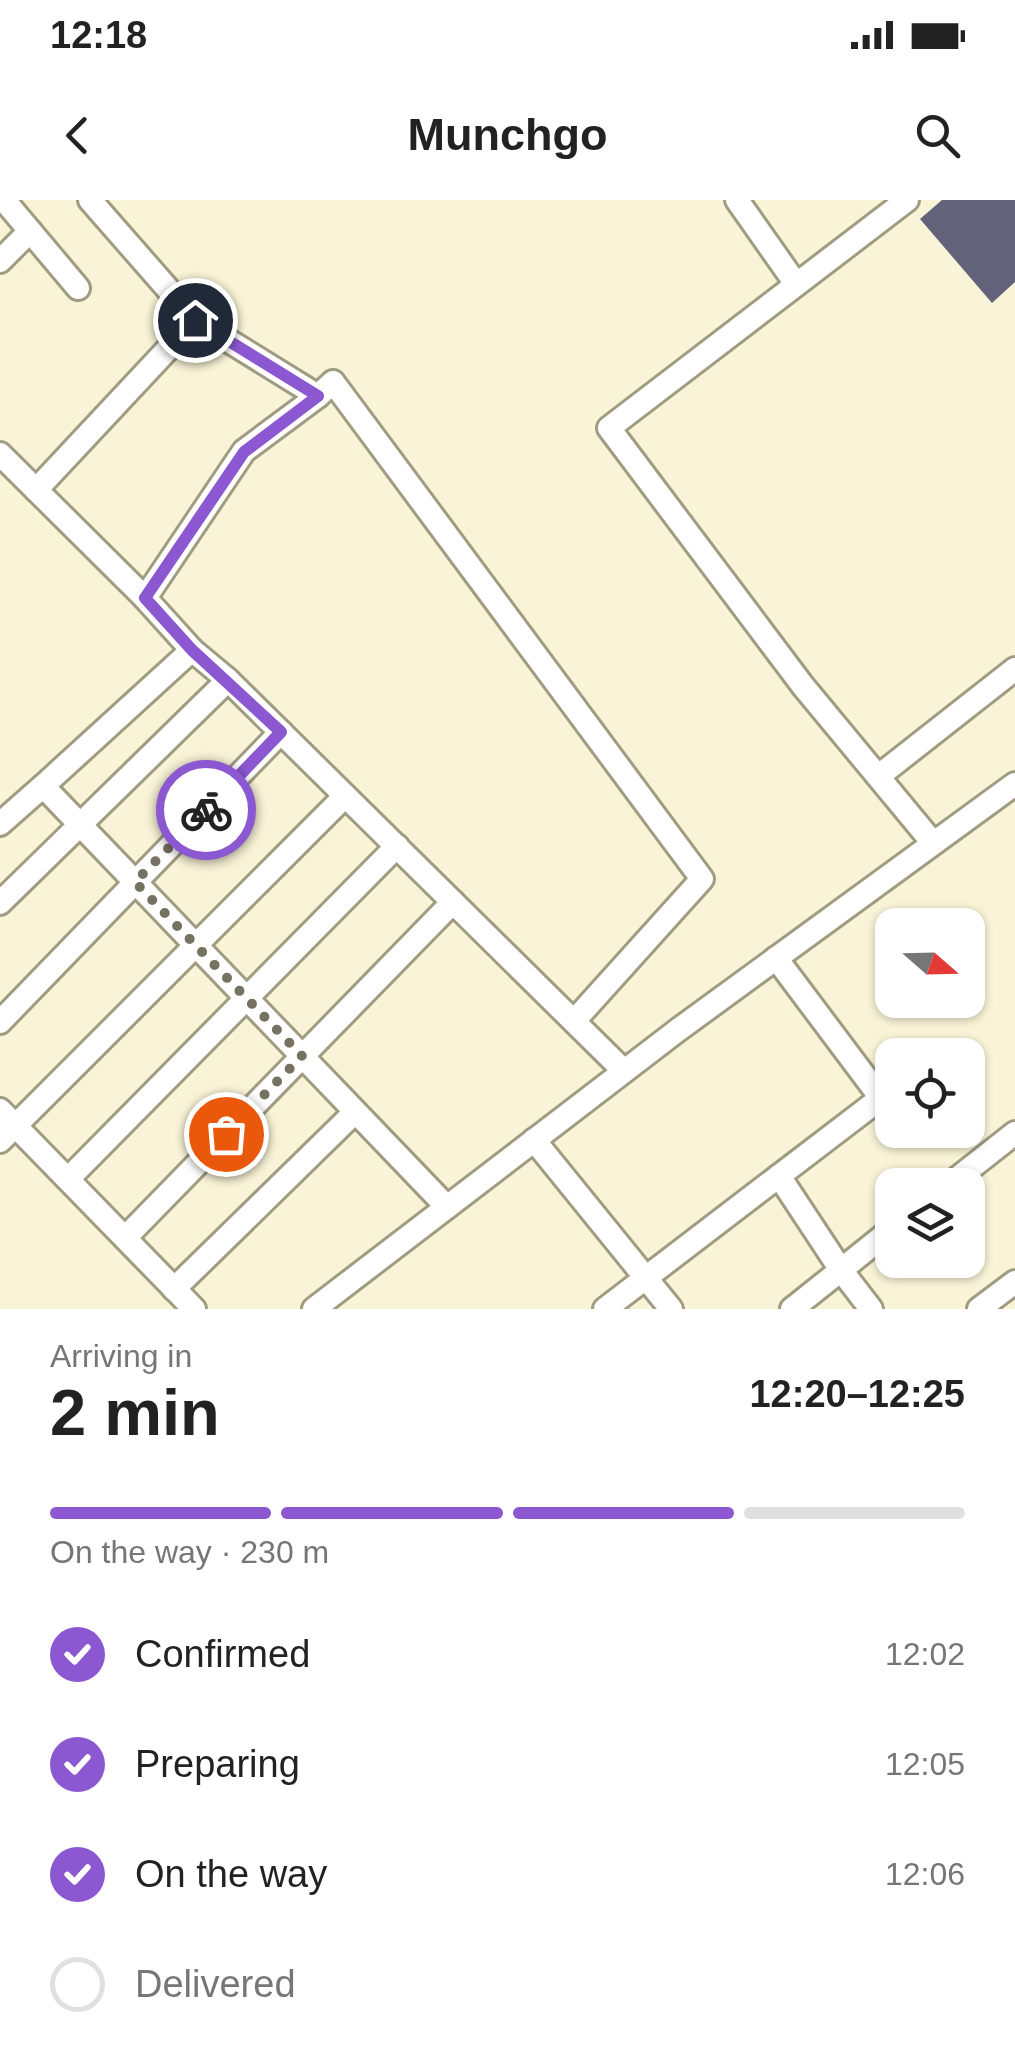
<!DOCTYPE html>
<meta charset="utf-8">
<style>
body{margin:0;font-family:Arial,sans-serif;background:#f2f2f2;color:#222;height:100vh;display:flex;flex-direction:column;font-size:38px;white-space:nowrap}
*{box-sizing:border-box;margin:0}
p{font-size:32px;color:#767676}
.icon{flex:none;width:55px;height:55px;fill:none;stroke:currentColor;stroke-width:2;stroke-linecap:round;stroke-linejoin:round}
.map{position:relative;height:1109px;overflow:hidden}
.drawer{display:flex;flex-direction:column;background:#fff;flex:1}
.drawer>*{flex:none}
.needle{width:65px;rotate:110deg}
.fabs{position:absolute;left:875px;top:708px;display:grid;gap:20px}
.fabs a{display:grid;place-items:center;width:110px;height:110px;border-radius:20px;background:#fff;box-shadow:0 2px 8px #0004;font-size:50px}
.pin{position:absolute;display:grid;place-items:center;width:85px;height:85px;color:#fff;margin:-42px;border:5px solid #fff;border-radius:50%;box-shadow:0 2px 10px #0007}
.courier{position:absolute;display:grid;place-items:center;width:100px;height:100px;margin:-50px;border:8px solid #8c58d1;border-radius:50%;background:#fff;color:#222;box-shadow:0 2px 12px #0007}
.head em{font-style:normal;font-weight:700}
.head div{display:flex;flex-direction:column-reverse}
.head{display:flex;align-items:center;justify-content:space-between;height:170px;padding:0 50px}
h1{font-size:65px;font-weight:700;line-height:75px}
.bar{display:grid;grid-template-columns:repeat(4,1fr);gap:15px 10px;align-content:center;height:120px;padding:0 50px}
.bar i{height:12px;border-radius:8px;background:#e0e0e0}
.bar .on{background:#8c58d1}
.bar p{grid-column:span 4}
ol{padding:0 50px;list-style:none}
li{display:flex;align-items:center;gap:30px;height:110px}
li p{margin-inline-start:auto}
li .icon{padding:10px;border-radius:50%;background:#8c58d1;color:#fff;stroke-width:4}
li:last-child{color:#767676}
li i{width:55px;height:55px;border:5px solid #e0e0e0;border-radius:50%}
.status{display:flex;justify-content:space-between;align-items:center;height:70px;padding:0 50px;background:#fff;direction:ltr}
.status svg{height:28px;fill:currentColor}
header{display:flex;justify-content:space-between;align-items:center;height:130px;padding:0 50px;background:#fff;font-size:45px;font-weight:700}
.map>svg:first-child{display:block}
</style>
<div class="status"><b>12:18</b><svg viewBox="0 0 49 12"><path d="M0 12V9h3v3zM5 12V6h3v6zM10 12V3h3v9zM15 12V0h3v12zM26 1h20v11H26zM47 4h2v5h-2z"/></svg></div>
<header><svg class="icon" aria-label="back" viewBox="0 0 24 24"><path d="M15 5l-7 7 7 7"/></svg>Munchgo<svg class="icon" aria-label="search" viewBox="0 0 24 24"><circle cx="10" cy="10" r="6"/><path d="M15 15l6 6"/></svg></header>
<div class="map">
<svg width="1015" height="1109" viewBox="0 0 1015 1109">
<rect width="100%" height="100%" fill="#f9f4d7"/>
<path fill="#63627b" d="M942,0h73v82l-23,21 -72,-84z"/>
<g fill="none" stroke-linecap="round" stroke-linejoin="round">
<g stroke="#a09c81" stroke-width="28">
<g id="minor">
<path d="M4,0l74,88"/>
<path d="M90,0l105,120 123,76 -74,55 -99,147"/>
<path d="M737,0l59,84"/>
<path d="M907,0l-298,228 194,258 130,157"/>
<path d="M0,61l30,-30"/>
<path d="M318,196l15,-14 369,497 -128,142"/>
<path d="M0,254l145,144 47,52 36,30 396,391"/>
<path d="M36,290l159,-170"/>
<path d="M192,450l-149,136 404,421"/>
<path d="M880,575l135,-106"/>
<path d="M0,624l43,-38"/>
<path d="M0,703l228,-223"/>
<path d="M0,822l281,-290"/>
<path d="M0,910l194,199"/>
<path d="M534,940l137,169"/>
<path d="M0,941l345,-345"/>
<path d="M779,976l62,94 51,-41"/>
<path d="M68,979l329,-333"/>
<path d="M949,985l66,-52"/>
<path d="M125,1038l328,-336"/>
<path d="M174,1089l181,-177"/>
<path d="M314,1109l364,-279 337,-246"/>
<path d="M605,1109l276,-211 -105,-140"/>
<path d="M792,1109l49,-39 30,39"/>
<path d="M979,1109l36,-27"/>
</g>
</g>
<use href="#minor" stroke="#fff" stroke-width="22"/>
</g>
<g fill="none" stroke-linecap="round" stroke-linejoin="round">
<path stroke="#757261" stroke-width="10" stroke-dasharray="0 18" d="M206,610l-71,72 167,174 -76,78"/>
<path stroke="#8c58d1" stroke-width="12" d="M195,120l123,76 -74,56 -99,146 47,52 89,82 -75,78"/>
</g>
</svg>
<div class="fabs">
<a><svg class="needle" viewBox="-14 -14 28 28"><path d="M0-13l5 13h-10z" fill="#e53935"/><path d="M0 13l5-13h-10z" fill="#767676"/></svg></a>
<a><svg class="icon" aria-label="locate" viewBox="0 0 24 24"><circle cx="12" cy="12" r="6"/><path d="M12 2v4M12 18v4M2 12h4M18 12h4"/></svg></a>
<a><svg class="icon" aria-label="layers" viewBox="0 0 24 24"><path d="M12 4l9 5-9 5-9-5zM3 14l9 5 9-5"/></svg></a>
</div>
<div class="pin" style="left:226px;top:934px;background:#ea580c"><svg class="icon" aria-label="bag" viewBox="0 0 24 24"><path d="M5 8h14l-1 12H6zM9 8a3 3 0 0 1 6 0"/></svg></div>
<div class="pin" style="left:195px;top:120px;background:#1f2937"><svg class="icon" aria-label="home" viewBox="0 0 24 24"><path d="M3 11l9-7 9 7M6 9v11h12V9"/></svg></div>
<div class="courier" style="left:206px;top:610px"><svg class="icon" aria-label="bike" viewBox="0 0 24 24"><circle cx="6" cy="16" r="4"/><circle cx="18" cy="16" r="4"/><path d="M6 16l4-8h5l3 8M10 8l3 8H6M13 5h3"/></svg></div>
</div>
<section class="drawer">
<div class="head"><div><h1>2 min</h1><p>Arriving in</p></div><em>12:20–12:25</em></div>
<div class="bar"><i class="on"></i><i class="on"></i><i class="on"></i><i></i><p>On the way · 230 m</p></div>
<ol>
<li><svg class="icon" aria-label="check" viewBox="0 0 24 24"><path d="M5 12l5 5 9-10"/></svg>Confirmed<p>12:02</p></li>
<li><svg class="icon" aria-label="check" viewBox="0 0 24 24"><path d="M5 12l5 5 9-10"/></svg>Preparing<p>12:05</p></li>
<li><svg class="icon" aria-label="check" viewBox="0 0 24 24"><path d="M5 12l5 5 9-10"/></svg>On the way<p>12:06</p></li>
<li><i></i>Delivered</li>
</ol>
</section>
